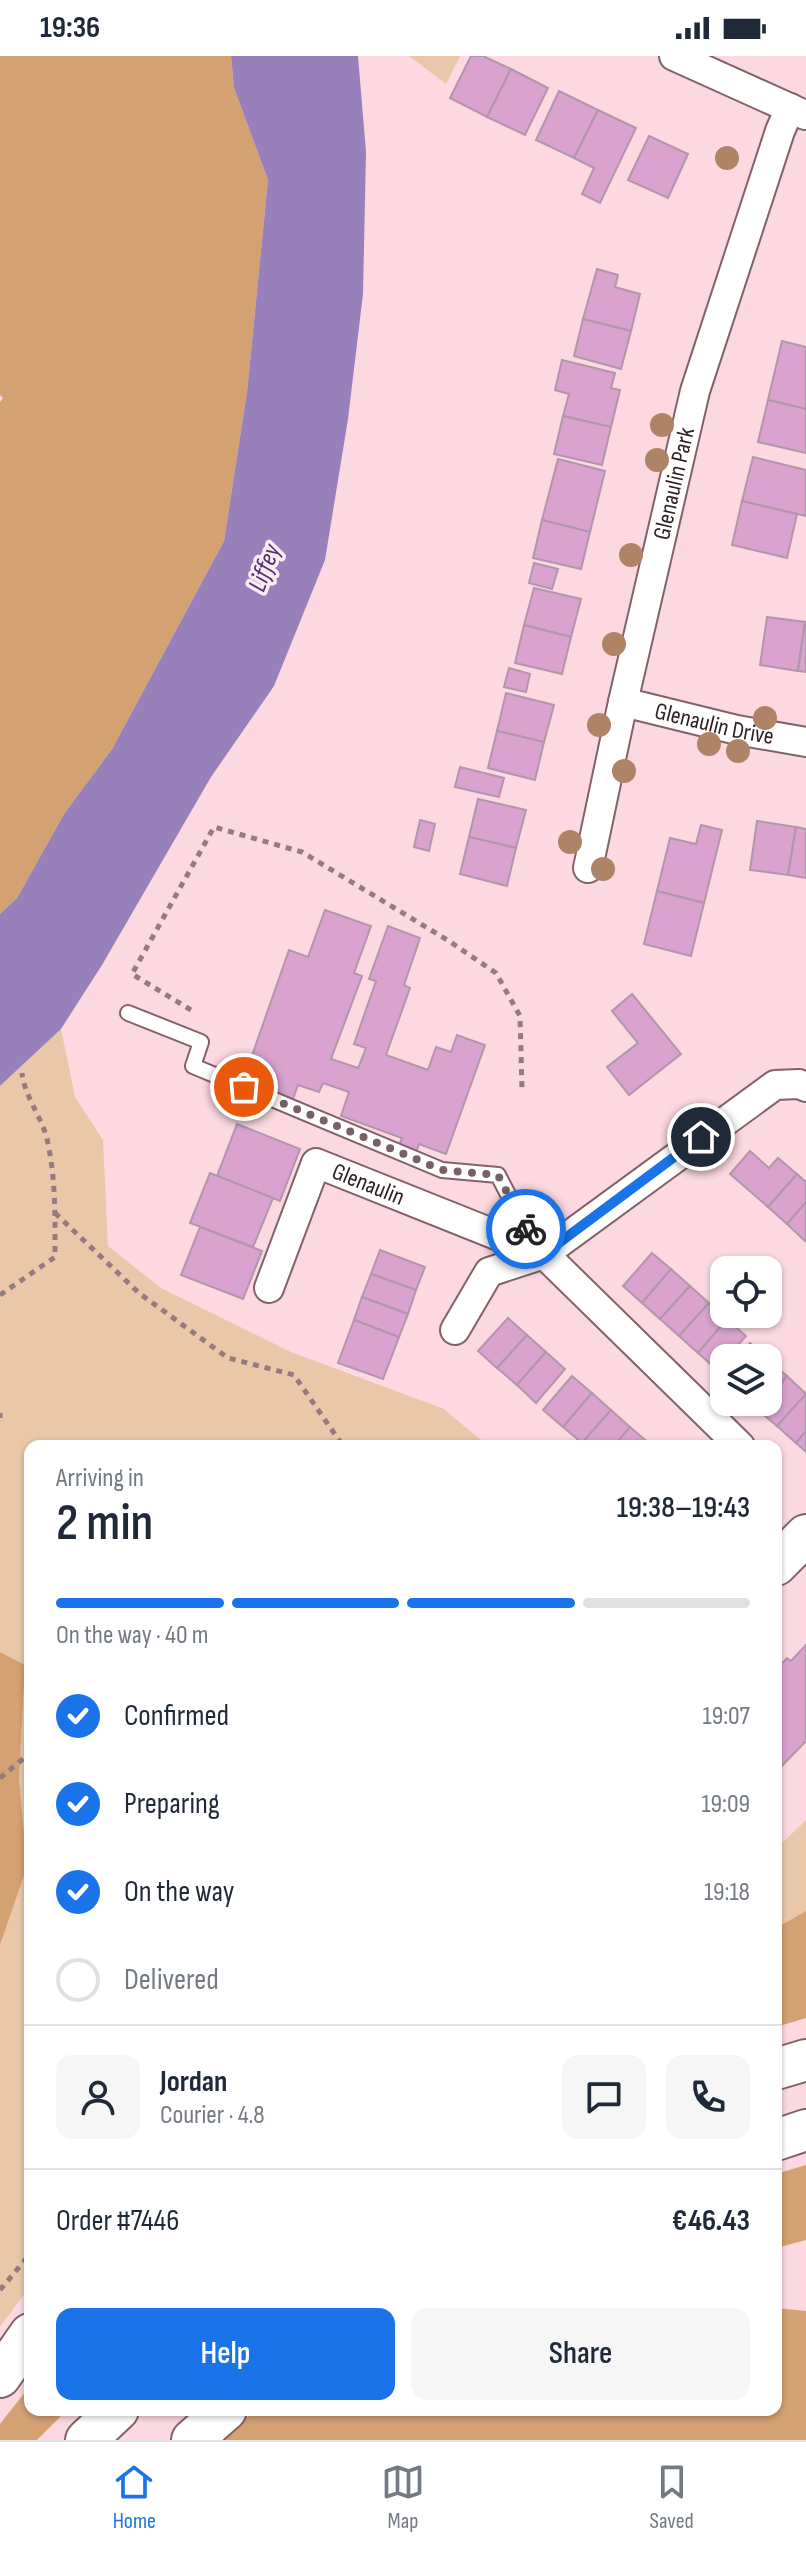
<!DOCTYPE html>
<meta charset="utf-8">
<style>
body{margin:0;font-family:"Sofia Sans Condensed",sans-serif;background:#f6f6f7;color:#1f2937;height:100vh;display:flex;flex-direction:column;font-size:30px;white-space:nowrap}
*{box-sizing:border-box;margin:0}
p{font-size:26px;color:#747a83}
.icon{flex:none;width:44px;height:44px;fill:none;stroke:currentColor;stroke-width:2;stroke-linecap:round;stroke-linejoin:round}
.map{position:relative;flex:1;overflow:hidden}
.panel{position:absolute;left:24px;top:1384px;width:758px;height:976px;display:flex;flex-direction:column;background:#fff;border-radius:16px;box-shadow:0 2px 6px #0004}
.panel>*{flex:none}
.tools{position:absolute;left:710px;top:1200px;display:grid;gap:16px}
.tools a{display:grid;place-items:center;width:72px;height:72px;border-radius:16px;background:#fff;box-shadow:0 2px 6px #0004;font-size:40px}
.pin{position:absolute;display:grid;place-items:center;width:68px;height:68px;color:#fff;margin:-34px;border:4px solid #fff;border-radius:50%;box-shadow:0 2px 8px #0007}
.courier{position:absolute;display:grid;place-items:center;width:80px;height:80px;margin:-40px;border:6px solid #1a73e8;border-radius:50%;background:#fff;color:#222;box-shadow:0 2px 10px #0007}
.headline em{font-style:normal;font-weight:600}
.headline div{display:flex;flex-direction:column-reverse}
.headline{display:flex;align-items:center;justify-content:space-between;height:136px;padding:0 32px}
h1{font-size:52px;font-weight:600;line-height:60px}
.bar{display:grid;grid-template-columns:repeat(4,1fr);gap:12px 8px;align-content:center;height:96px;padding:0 32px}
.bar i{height:10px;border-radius:6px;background:#e0e1e3}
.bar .active{background:#1a73e8}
.bar p{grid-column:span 4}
.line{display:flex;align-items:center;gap:20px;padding:0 32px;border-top:2px solid #e0e1e3}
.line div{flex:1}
.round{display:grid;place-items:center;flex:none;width:84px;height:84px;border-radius:16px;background:#f6f6f7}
ol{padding:0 32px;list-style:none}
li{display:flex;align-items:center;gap:24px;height:88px}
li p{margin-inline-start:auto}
li .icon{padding:8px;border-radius:50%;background:#1a73e8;color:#fff;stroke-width:4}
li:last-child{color:#747a83}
li i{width:44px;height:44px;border:4px solid #e0e1e3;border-radius:50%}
.button{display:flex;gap:16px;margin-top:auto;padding:16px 32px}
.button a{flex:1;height:92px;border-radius:16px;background:#1a73e8;color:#fff;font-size:32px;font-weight:600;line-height:92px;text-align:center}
.button a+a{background:#f6f6f7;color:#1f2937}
.status{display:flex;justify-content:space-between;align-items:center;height:56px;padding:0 40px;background:#fff;direction:ltr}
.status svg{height:22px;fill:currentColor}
.tab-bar{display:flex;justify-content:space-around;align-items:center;height:112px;border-top:2px solid #e0e1e3;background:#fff;font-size:22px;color:#747a83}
.tab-bar a{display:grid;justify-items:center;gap:4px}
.tab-bar .active{color:#1a73e8}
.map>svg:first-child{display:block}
</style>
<div class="status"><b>19:36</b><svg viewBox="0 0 49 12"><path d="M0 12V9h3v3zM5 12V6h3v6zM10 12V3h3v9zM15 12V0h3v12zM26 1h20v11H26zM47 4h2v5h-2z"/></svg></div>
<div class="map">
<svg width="806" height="2384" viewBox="0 0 806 2384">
<rect width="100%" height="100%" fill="#fcd8e0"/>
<g fill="#e9c8aa">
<path d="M409,0h51l-14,28z"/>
<path d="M61,973l14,68 28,43 5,106 53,42 130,64 153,57 44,37h-458v840l-30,41v-382l27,-78 -8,-88 6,-114 -25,-13v-566z"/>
<path d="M806,1764v91l-30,17v-79z"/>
</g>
<g fill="#d4a172">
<path d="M0,0h231l3,32 34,92 -21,212 -23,149 -112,208 -48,65 -47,84 -17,16v-512l3,-4 -3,-3z"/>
<path d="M0,1596l25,13 -6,114 8,88 -27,78z"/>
<path d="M806,1855v107l-30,9v-99z"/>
<path d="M806,2109v75l-30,8v-74z"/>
<path d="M776,2252l30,3v129h-584l33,-30h521z"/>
<path d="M30,2330v24h37l-30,30h-37v-16z"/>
</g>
<path fill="#9881ba" d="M231,0h127l8,96 -3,142 -15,125 -23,141 -51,126 -63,91 -109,188 -41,64 -61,57v-172l17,-16 47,-84 48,-65 112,-208 23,-149 21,-212 -34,-92z"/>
<g fill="#d9a2cf" stroke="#b097ab" stroke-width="2">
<path d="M471,0h12l28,13 -24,48 -37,-19z"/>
<path d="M511,13l37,19 -23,47 -38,-18z"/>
<path d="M559,35l39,19 -24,48 -38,-18z"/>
<path d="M598,54l38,18 -36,75 -18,-9 12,-26 -20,-10z"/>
<path d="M649,80l39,18 -20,44 -40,-18z"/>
<path d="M597,213l21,6 -3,12 25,7 -9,37 -48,-12z"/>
<path d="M583,263l48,12 -10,38 -47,-13z"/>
<path d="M782,285l24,6v62l-38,-9z"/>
<path d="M562,304l53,13 -4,15 9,2 -9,37 -48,-11 6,-22 -14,-4z"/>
<path d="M768,344l38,9v44l-48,-11z"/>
<path d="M563,360l48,11 -9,38 -48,-11z"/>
<path d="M753,401l53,13v46l-64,-15z"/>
<path d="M558,403l47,12 -15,61 -48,-12z"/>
<path d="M742,445l55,13 -10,44 -55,-13z"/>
<path d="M542,464l48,12 -9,37 -48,-11z"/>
<path d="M534,507l24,6 -6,20 -23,-6z"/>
<path d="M534,532l47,11 -10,38 -47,-12z"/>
<path d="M767,561l38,5 -7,49 -38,-6z"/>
<path d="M805,566h1v50l-8,-1z"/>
<path d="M524,569l47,12 -9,37 -47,-11z"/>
<path d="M509,612l21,6 -4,18 -22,-5z"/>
<path d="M506,637l48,12 -10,37 -47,-11z"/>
<path d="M497,675l47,11 -9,38 -47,-12z"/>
<path d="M460,711l44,11 -5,19 -44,-10z"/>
<path d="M478,743l48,11 -10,38 -47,-11z"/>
<path d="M420,764l15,4 -6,27 -15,-4z"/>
<path d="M757,765l39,6 -8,48 -38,-5z"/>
<path d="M701,769l21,5 -18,73 -47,-12 13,-53 26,6z"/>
<path d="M796,771l10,2v49l-18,-3z"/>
<path d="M469,781l47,11 -9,38 -47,-12z"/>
<path d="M657,835l47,12 -13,53 -47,-12z"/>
<path d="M325,854l46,16 -17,47 8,3 -31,83 27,9 8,-20 -12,-4 22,-63 -7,-2 19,-53 32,12 -16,47 6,3 -24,67 42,15 8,-23 15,5 6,-17 28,10 -39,109 -27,-10 -4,12 -18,-6 5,-12 -61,-22 8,-24 -26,-9 -4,9 -21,-7 -5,14 -38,-14 5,-14 -12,-4 41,-117 19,7z"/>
<path d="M632,938l49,60 -52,41 -22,-28 31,-24 -26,-32z"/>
<path d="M237,1068l63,25 -20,52 -63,-25z"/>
<path d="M750,1095l19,17 9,-10 19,16 -29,33 -38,-33z"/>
<path d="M210,1117l63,25 -20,49 -63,-24z"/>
<path d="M797,1118l9,8v20l-19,22 -19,-17z"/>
<path d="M806,1146v37l-1,2 -18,-17z"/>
<path d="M200,1171l62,24 -19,48 -62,-24z"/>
<path d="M380,1194l45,17 -9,23 -45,-16z"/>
<path d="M652,1197l19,16 -29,34 -19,-17z"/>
<path d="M671,1213l19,17 -30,33 -18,-16z"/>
<path d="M371,1218l45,16 -8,24 -46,-17z"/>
<path d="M690,1230l19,17 -30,33 -19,-17z"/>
<path d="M362,1241l46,17 -9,23 -45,-17z"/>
<path d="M709,1247l18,16 -29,34 -19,-17z"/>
<path d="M508,1262l19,17 -30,33 -19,-17z"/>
<path d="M727,1263l19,17 -30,33 -18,-16z"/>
<path d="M354,1264l45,17 -16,42 -45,-16z"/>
<path d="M527,1279l19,17 -29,33 -20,-17z"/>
<path d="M750,1287l16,15h-29z"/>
<path d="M546,1296l19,17 -29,34 -19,-18z"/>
<path d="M768,1304l19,16 -19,23z"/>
<path d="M572,1320l20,17 -29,34 -20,-17z"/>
<path d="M787,1320l19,18 -29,32 -19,-16 10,-8z"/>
<path d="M592,1337l19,17 -29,33 -19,-16z"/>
<path d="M806,1338v37l-10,12 -19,-17z"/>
<path d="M749,1346h16l-7,8z"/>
<path d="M611,1354l19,17 -16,19h-30l-2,-3z"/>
<path d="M630,1371l20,17 -2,2h-34z"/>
<path d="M806,1375v21l-10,-9z"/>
<path d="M806,1589v96l-30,31v-102l11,-12 4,3z"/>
</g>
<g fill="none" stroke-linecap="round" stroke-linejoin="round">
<g stroke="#816269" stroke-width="18">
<path id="lane" d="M128,957l73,29 -8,24 249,104 56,5 30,58 10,13"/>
</g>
<g stroke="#816269" stroke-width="32">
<g id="street">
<path d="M674,0l131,59"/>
<path id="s1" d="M623,646l114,28 69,12"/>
<path id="s2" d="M588,812l35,-166 72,-311 85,-260 10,-23"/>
<path id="s3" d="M269,1232l47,-125 228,91 196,192"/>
<path d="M455,1274l34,-58 55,-18 231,-169 24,-1 7,3"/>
</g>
</g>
<g stroke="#816269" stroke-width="44">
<g id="secondary">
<path d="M776,1509l30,-30"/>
<path d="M776,2013l30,-9"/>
<path d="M776,2084l30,-10"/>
<path d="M0,2321l30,-43"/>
<path d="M86,2384l32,-30"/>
<path d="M192,2384l34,-30"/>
</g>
</g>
<g stroke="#937b80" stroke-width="5" stroke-dasharray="6 6" stroke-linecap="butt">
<path d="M191,954l-59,-36 82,-147 88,25 147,89 47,32 24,43 2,73"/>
<path d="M55,1157l84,80 89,65 66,17 49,71"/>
<path d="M0,1239l55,-38c0,-37 1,-76 -7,-113 -4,-25 -23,-45 -26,-71"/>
<path d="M0,1357v5"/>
<path d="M0,1722l30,-25"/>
<path d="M0,2234l30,-36"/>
</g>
<use href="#lane" stroke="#fff" stroke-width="14"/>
<use href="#street" stroke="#fff" stroke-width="28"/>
<use href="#secondary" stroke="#fff" stroke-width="40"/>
</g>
<g fill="#ae8366">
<circle cx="727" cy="102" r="12"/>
<circle cx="662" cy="369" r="12"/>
<circle cx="657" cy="404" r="12"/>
<circle cx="631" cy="499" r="12"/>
<circle cx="614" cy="588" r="12"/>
<circle cx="765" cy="662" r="12"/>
<circle cx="599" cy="669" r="12"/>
<circle cx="709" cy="688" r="12"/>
<circle cx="738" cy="695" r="12"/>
<circle cx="624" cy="715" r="12"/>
<circle cx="570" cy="786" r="12"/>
<circle cx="603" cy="813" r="12"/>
</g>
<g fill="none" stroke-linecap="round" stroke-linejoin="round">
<path stroke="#766166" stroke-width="8" stroke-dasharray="0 14.4" d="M244,1031l198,83 56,5 28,54"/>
<path stroke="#1a73e8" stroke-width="10" d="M526,1173l18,25 157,-117"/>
</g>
<g text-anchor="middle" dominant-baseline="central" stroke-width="7" stroke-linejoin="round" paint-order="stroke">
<g font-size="24" fill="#2e2124" stroke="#fbecef">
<text stroke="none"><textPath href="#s2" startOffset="394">Glenaulin Park</textPath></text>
<text stroke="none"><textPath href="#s1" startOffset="94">Glenaulin Drive</textPath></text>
<text stroke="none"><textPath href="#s3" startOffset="190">Glenaulin</textPath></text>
</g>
<g font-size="26" font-style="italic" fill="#503076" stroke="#fbecef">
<text transform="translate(265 512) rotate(-69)">Liffey</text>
</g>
</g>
</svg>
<div class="tools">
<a><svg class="icon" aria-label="locate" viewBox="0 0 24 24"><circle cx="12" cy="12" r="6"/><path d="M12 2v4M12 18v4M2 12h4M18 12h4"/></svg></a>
<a><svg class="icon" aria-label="layers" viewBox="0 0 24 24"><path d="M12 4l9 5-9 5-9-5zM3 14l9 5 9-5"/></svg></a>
</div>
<div class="pin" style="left:244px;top:1031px;background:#ea580c"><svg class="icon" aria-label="bag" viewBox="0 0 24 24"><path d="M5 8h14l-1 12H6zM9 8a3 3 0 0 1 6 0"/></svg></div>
<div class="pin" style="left:701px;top:1081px;background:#1f2937"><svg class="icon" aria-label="home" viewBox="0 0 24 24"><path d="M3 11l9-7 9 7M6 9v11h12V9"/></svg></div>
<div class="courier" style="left:526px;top:1173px"><svg class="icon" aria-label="bike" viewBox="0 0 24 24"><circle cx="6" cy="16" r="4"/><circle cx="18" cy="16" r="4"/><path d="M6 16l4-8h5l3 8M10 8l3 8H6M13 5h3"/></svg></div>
<section class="panel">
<div class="headline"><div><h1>2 min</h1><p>Arriving in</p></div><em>19:38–19:43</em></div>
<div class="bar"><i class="active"></i><i class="active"></i><i class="active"></i><i></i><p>On the way · 40 m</p></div>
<ol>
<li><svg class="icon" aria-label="check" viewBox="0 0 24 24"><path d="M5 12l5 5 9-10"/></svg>Confirmed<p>19:07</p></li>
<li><svg class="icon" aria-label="check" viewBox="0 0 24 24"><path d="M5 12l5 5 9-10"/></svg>Preparing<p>19:09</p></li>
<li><svg class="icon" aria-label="check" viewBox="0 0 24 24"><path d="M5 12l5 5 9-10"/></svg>On the way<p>19:18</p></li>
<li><i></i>Delivered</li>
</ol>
<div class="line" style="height:144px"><a class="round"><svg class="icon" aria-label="person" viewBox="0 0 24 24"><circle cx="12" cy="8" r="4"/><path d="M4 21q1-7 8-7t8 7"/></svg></a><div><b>Jordan</b><p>Courier · 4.8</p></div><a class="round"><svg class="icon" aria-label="chat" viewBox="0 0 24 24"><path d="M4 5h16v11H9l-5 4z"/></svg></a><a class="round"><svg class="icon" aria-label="phone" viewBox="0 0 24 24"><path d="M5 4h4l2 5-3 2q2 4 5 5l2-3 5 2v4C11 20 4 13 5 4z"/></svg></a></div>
<div class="line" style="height:104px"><div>Order #7446</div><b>€46.43</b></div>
<div class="button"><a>Help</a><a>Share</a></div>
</section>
</div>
<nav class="tab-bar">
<a class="active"><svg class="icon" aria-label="home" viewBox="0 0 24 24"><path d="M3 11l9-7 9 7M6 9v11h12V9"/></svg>Home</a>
<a><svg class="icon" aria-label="map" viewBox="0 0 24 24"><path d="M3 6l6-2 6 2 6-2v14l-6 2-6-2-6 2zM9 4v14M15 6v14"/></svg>Map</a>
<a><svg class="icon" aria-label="saved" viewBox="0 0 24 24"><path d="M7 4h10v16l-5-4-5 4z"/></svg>Saved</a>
</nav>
